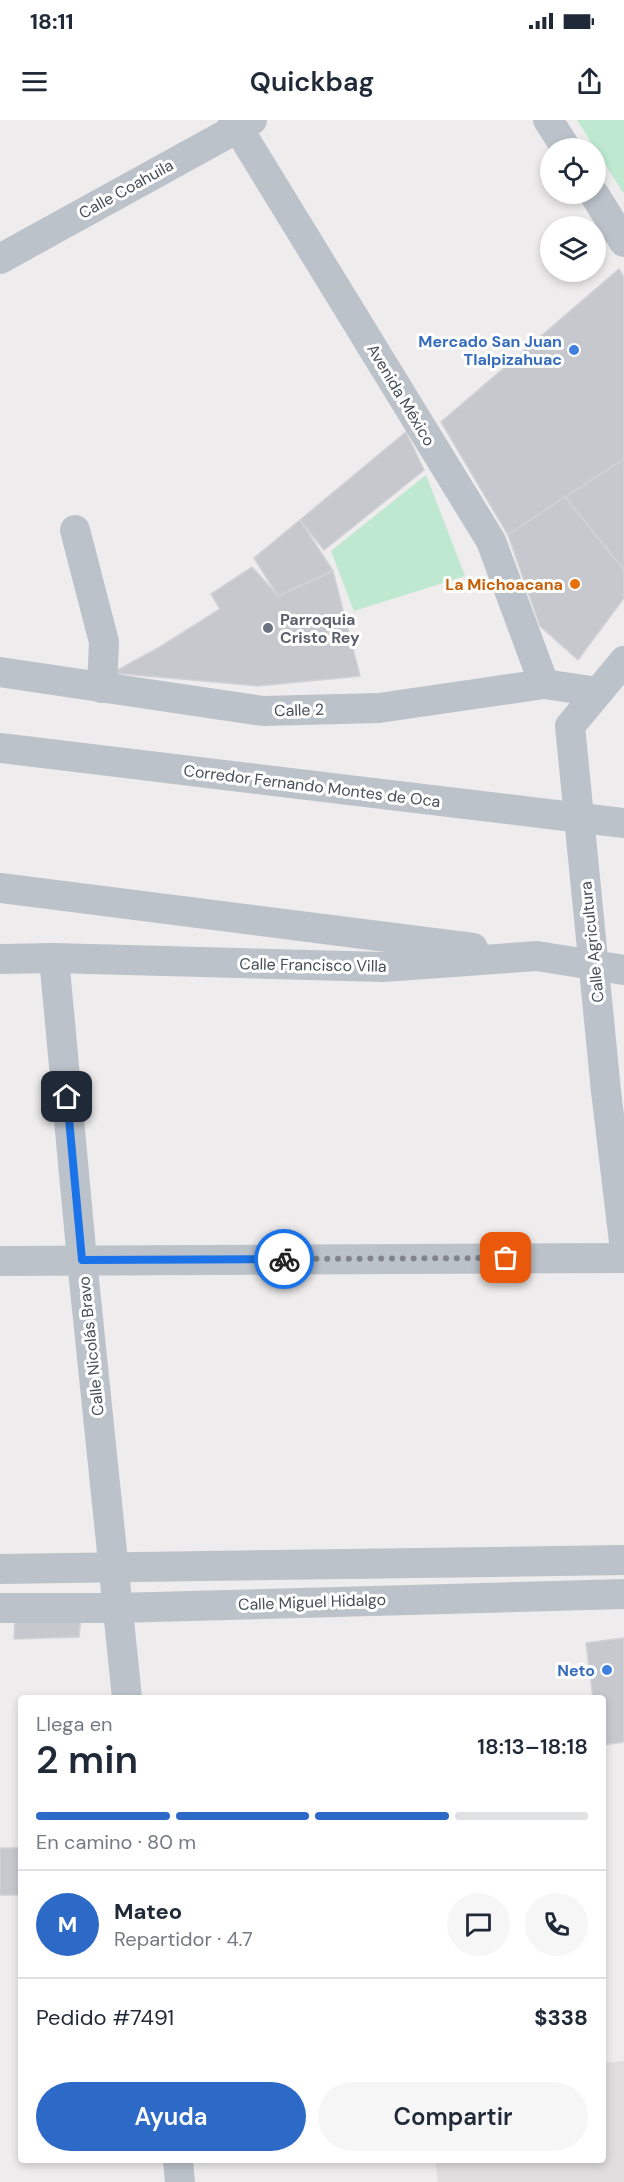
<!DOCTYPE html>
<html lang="es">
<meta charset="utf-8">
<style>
body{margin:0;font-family:"DM Sans",sans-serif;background:#f6f6f7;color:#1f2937;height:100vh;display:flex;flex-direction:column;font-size:22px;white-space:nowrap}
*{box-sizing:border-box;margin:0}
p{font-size:20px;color:#747a83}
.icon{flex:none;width:33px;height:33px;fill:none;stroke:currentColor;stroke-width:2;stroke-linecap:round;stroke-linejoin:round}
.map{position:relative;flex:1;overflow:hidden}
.panel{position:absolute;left:18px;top:1575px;width:588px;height:468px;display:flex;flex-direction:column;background:#fff;border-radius:6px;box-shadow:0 3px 9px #0003}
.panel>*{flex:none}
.tools{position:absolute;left:540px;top:18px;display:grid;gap:12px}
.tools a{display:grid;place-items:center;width:66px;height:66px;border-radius:50%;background:#fff;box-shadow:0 3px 9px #0003;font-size:30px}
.pin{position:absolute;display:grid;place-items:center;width:51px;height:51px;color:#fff;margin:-26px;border-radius:12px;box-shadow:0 3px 9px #0006}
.courier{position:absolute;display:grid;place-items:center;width:60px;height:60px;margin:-30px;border:4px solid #1a73e8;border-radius:50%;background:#fff;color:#222;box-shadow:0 2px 8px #0007}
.overview em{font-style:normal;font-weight:600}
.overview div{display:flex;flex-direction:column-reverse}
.overview{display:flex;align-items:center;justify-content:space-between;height:102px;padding:0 18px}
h1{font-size:39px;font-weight:600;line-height:45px}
.bar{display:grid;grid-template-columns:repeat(4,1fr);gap:9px 6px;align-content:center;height:72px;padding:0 18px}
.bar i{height:8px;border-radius:4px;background:#e0e1e3}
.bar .active{background:#2d6ac7}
.bar p{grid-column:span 4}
.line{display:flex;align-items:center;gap:15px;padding:0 18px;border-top:2px solid #e0e1e3}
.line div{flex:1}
.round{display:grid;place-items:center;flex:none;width:63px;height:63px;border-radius:32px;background:#f6f6f7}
.cta{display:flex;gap:12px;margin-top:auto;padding:12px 18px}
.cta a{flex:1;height:69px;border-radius:36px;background:#2d6ac7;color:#fff;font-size:24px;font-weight:600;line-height:69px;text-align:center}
.cta a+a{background:#f6f6f7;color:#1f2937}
.status{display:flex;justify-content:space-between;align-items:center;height:42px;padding:0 30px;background:#fff;direction:ltr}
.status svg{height:16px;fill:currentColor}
header{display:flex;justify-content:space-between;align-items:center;height:78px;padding:0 18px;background:#fff;font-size:27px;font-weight:600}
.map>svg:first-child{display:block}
</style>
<div class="status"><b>18:11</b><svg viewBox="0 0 49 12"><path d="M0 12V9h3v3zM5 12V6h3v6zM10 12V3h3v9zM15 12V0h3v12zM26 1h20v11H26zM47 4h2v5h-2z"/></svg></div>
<header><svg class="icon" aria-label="menu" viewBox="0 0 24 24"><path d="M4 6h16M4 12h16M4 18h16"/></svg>Quickbag<svg class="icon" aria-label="share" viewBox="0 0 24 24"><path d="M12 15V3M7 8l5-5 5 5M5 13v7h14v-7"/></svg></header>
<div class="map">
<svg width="624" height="2062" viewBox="0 0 624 2062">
<rect width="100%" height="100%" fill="#eeecec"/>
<path fill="#dfdddd" d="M624,1941v121h-186l-3,-22h168v-97z"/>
<g fill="#bee8d0">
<path d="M577,0h47v74z"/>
<path d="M426,355l39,101 -111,35 -23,-60z"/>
</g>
<g fill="#c7c8ce" stroke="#d0d2d7" stroke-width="1.5">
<path d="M619,149l5,8v182l-116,76 -67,-113z"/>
<path d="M406,312l18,38 -100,80 -24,-30z"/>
<path d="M624,339v111l-59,-73z"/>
<path d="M565,377l59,73v28l-46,62 -38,-34 -32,-91z"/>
<path d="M300,400l33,51 -55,25 -24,-38z"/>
<path d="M252,447l26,29 55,-25 27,105 -102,10 -146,-13 46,-25 62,-39 -9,-15z"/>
<path d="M15,1496l66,1 -2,20 -65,2z"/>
<path d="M624,1518v104l-21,3v-47h-10l-7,-55z"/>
<rect x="0" y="1728" width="21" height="47"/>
</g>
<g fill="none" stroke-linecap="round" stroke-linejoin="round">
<g stroke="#bcc2ca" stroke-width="30">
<path d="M233,0l258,421 53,143"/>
<path d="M548,0l18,28"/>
<path d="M594,74l30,48"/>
<path d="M0,139l252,-139"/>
<path d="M75,410l29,112 -2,46"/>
<path d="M624,541l-54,65 36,365 18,151"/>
<path d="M0,552l263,39 116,-3 165,-24 54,8"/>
<path d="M0,628l624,75"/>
<path d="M0,768l473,60"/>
<path d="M54,838l28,302 45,438"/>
<path d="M0,839l54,-1 329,9 154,-11 87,14"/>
<path d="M0,1141l624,-3"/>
<path d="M0,1449l624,-9"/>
<path d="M0,1488h116l508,-14"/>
<path d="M178,2040l2,22"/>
</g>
</g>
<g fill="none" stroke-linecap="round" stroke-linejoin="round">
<path stroke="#81858b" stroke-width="6" stroke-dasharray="0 10.8" d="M284,1139l222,-1"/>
<path stroke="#1a73e8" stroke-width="8" d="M67,977l15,163 202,-1"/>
</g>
<g fill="#3f7fe0" stroke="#fff" stroke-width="2">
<circle cx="574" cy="230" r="6"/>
<circle cx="607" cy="1550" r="6"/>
</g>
<circle fill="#e8710a" stroke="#fff" stroke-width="2" cx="575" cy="464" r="6"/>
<circle fill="#6b7280" stroke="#fff" stroke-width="2" cx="268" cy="508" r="6"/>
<g text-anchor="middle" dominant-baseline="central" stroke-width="6" stroke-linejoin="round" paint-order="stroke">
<g font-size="16" fill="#464e57" stroke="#fff">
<text transform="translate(126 69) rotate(-29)">Calle Coahuila</text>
<text transform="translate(401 275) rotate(59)">Avenida México</text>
<text transform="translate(299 590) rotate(-2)">Calle 2</text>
<text transform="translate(312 666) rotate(7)">Corredor Fernando Montes de Oca</text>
<text transform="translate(592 822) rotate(-96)">Calle Agricultura</text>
<text transform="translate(313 845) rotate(1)">Calle Francisco Villa</text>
<text transform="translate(91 1226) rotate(-96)">Calle Nicolás Bravo</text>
<text transform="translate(312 1482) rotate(-2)">Calle Miguel Hidalgo</text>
</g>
<g font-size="16" font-weight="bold" fill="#366cbe" stroke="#fff" text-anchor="end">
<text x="562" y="221">Mercado San Juan<tspan x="562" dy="18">Tlalpizahuac</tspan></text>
<text x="595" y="1550">Neto</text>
</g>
<g font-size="16" font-weight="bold" fill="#c56008" stroke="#fff" text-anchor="end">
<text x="563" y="464">La Michoacana</text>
</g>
<g font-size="16" font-weight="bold" fill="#5b616d" stroke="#fff" text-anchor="start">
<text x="280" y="499">Parroquia<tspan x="280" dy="18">Cristo Rey</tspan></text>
</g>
</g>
</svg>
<div class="tools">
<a><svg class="icon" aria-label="locate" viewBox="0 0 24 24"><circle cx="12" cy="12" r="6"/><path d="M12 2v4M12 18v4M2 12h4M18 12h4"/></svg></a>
<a><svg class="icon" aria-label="layers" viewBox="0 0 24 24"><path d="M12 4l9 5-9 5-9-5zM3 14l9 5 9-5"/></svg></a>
</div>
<div class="pin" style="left:506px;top:1138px;background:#ea580c"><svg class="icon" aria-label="bag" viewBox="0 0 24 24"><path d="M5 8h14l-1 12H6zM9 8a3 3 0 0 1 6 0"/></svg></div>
<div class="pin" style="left:67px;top:977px;background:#1f2937"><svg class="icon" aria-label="home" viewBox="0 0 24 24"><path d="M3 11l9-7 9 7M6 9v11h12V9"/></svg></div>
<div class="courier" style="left:284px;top:1139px"><svg class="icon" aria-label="bike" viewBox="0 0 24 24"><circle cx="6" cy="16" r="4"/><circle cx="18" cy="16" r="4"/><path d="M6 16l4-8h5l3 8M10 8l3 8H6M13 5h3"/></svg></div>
<section class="panel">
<div class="overview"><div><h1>2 min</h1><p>Llega en</p></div><em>18:13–18:18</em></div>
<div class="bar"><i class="active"></i><i class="active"></i><i class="active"></i><i></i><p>En camino · 80 m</p></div>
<div class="line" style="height:108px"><b class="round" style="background:#2d6ac7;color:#fff">M</b><div><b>Mateo</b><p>Repartidor · 4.7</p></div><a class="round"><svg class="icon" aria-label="chat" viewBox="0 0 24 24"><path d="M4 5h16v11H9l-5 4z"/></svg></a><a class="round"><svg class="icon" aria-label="phone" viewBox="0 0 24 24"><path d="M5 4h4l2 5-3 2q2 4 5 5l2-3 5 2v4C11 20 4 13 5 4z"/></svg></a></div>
<div class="line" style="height:78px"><div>Pedido #7491</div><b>$338</b></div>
<div class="cta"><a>Ayuda</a><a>Compartir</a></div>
</section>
</div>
